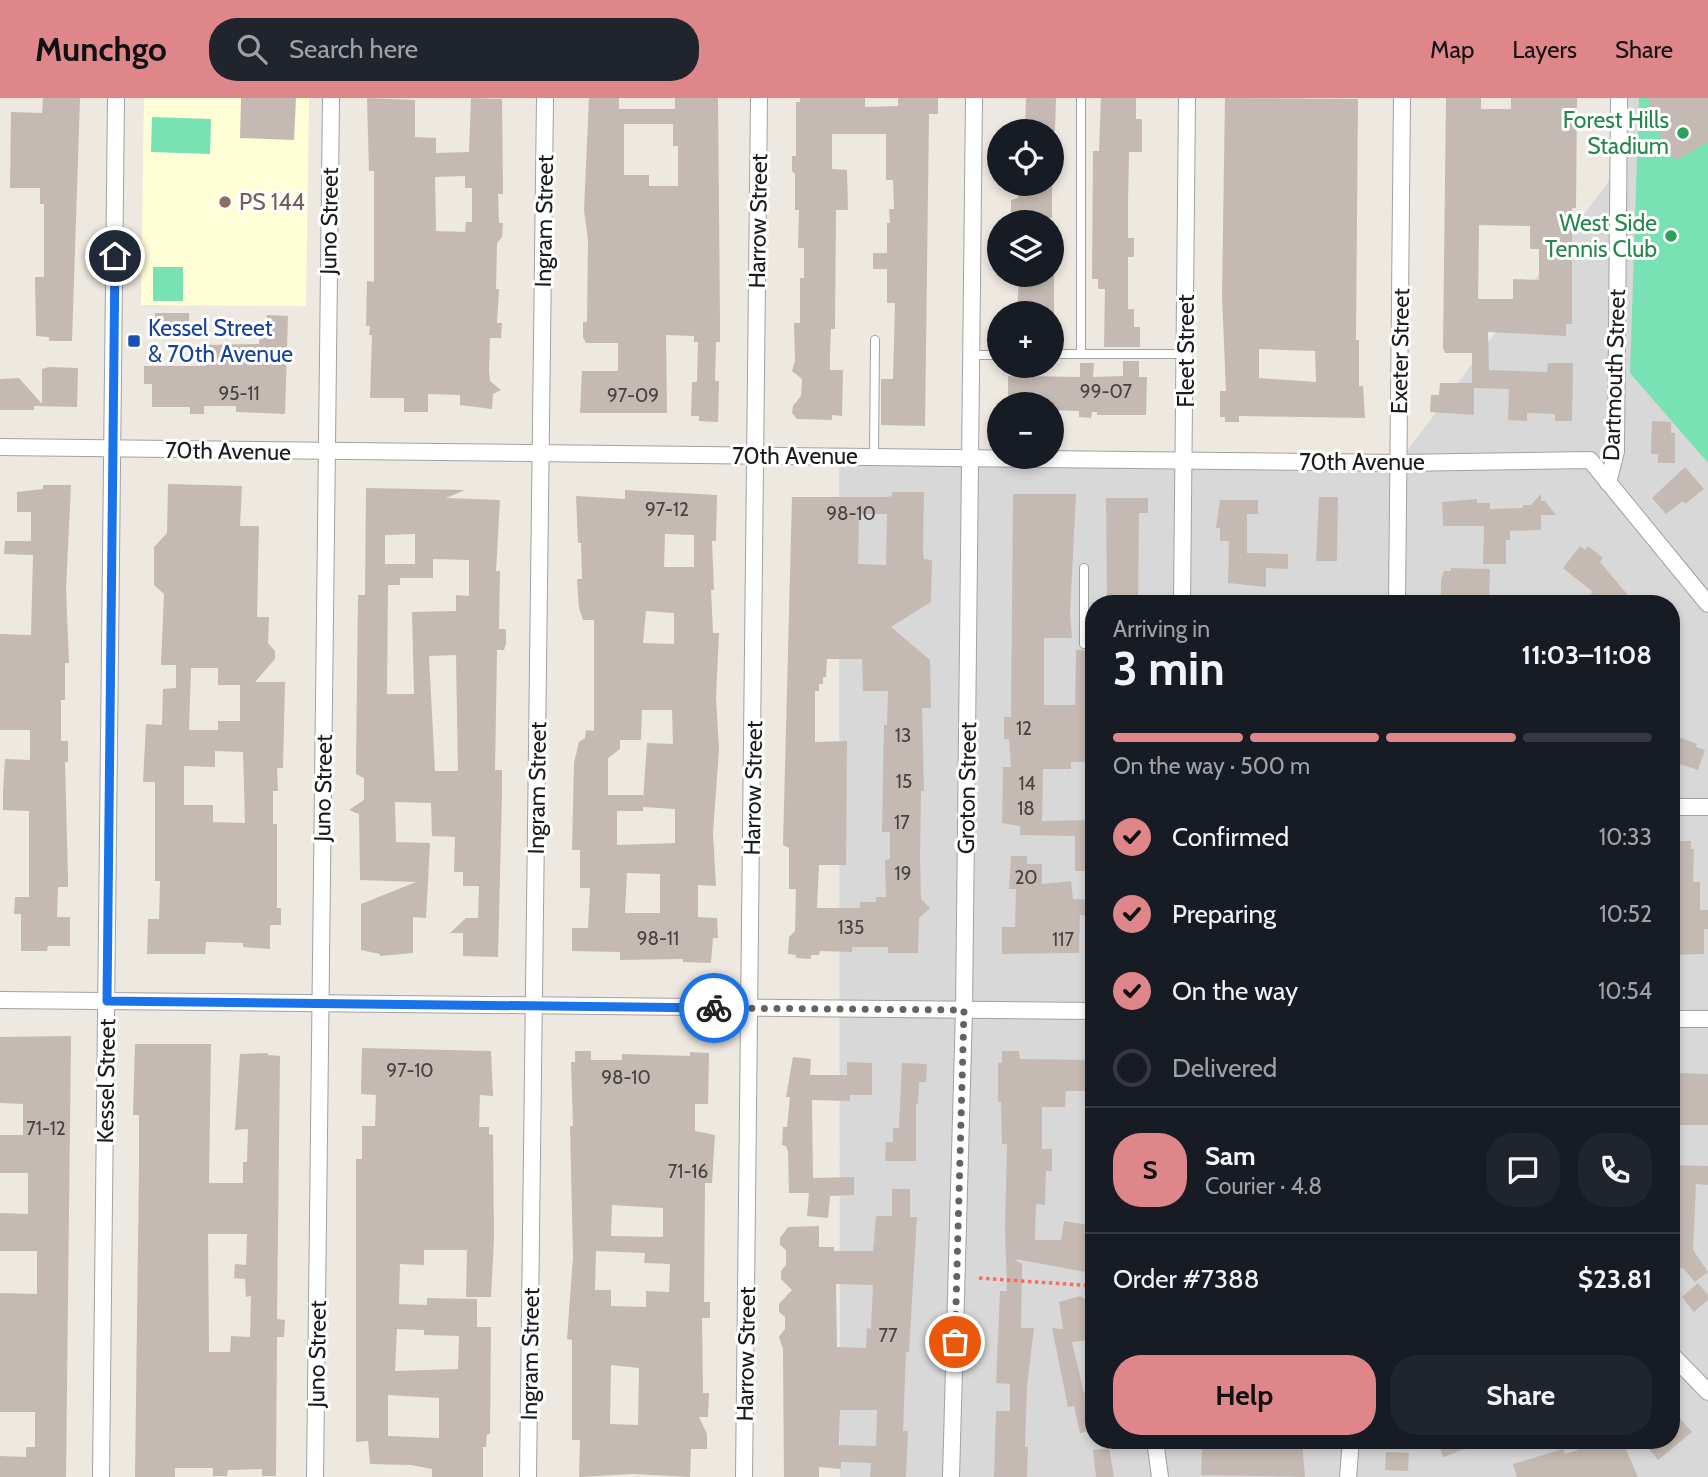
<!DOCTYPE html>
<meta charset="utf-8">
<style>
body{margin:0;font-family:Cabin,sans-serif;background:#20242c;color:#f1f3f6;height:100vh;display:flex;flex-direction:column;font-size:26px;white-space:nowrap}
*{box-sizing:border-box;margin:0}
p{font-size:23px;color:#9ea1a6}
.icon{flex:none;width:38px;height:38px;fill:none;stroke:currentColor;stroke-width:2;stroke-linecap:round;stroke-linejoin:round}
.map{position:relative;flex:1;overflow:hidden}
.drawer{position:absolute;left:1085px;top:497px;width:595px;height:854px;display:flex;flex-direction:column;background:#171b24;border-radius:28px;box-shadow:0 4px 10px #0003}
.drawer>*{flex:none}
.fabs{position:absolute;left:987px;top:21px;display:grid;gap:14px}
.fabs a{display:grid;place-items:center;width:77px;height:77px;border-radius:50%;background:#171b24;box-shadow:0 4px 10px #0003;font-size:35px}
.pin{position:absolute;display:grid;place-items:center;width:60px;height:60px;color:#fff;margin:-30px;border:4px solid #fff;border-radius:50%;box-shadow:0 2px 7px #0007}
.courier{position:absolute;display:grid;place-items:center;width:70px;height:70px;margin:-35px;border:5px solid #1a73e8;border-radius:50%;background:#fff;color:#222;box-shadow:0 2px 9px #0007}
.head em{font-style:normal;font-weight:700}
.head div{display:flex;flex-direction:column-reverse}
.head{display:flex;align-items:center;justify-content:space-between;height:119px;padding:0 28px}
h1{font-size:46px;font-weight:700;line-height:52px}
.bar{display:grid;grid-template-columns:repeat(4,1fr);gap:10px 7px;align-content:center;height:84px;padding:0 28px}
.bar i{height:9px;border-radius:5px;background:#363941}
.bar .active{background:#de868a}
.bar p{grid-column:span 4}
.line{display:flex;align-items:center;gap:18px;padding:0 28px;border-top:2px solid #363941}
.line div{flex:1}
.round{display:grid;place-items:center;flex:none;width:74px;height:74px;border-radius:28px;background:#20242c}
ol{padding:0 28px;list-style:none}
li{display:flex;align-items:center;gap:21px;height:77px}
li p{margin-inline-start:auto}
li .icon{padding:7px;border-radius:50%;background:#de868a;color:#111;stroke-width:4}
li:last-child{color:#9ea1a6}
li i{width:38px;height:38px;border:4px solid #363941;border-radius:50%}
.primary-button{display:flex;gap:14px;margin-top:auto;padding:14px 28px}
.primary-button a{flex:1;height:80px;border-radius:28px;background:#de868a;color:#111;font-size:28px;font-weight:700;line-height:80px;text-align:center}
.primary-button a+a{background:#20242c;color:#f1f3f6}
header{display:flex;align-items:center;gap:42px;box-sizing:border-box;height:98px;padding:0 35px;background:#de868a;color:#111}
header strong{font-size:33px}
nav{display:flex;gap:38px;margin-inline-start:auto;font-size:24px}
.search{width:490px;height:63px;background:#20242c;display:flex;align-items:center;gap:18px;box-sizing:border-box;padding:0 24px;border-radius:28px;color:#9ea1a6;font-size:26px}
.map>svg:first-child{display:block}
</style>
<header>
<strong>Munchgo</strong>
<div class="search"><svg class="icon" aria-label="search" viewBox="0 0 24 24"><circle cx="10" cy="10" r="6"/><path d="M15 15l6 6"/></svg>Search here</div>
<nav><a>Map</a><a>Layers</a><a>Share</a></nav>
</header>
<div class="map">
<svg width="1708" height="1379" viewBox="0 0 1708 1379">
<rect width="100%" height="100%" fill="#ede8e0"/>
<path fill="#d9d8d8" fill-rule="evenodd" d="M1619,0h89v1379h-868l-1,-1021 559,7 220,-294zM1094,506h577v836h-577z"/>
<path fill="#fffed7" d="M144,0h165l-3,208 -165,-1z"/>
<g fill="#78e2b5">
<path d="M1639,0h69v365l-78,-90z"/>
<path d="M152,19l59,2 -1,35 -59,-2z"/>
<rect x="153" y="169" width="30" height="34"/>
</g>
<g fill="#c5bab3" fill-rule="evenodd">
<path d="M43,0h37l-8,243h-23v-4l-13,-1 -1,-59h9v-73h-4v-16h-30l1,-76 31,1z"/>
<path d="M241,0h55l-2,42 -54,-2z"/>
<path d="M367,0l48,2v37l21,1v15l33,-1 2,-54 31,1 1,95h-5l1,29h4l-1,14 -5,6 -1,46h3l-2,34h5l-1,15h-11l-1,32 1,11 11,9 -8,4 -1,15 -32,-4v-10l-32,-1v18h-24v-14h-34l2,-63h-3l1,-9h-4l1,-45 7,1v-111h-5zM465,78v12h7v34h-6l-1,10 -29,-1 -1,-54z"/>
<path d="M589,0h30v11h56v-11h43l2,223v21h-4l-1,39h4l-1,41 -19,-1v-5h-8l1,-34h5l1,-40h-4v-6l-28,-1 1,78h-87l2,-42h36v-28h-32l-3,-6v-15h4l1,-82 -4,-30zM624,26h49v22h5v40h-29v-11h-25z"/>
<path d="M800,0h65v9l33,-1v-8h40v16h-9l-4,312 -44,-1v-46h12l2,-76h-8v-34h-14v-16h14v-30h3l-1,-14h5l-1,-29h-7v-46h-54v35l15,1 1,40h-12l-1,119h-4l-1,24v17h13l-1,46 -10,-1v5l-35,-1 -5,-6 1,-7 8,-10 1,-17 -10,-8 3,-10 -1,-38h6v-45h4v-30h-6l1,-38h-4v-36l-3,-3v-15h4v-54h4z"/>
<path d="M1026,0h30l-1,33h-30z"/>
<path d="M1101,0h35v21h6v33h-13l-1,50v36h6v19h-6v52h6v18h6v20h-36l1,-58h-7v-10h-6l1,-128h6z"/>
<path d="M1225,0l133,1 -2,241h3v46h4l2,32 -126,-2v6h-14v-5h-5v-26h6l-4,-95zM1259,251l56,2 1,31 -57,-4z"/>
<path d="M1446,0h35v11h30v-11h66l-1,110h-4v116h-6v12l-78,-4 1,38 58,2 1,-9h25l-1,58h-17v-7l-28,-1v8l-19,-1 1,-31 -35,-1v27l-44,-3 1,-17h8l1,-12h32v-30h-27l-2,-5zM1479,127l51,1v23h9v31l-26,-1v20h-35z"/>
<path d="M1648,0h60v44l-33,19 -21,-38z"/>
<path d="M1018,86h34v34l-41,-3v-15l7,-2z"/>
<path d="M1019,177h35v38h-37z"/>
<rect x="155" y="215" width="34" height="24"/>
<path d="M267,217l21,1 -3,98 -49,-2v-6h-32v8h-14v-7h-38v-23h-8v-18h62v-21l53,-1 1,-13h7z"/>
<path d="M1123,263h16v16h8l-1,38h-49v-3h-5l-1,6 -12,-1v-6l-27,-1v-6h-44v-28l72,1v-14h14l-1,14 30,-1z"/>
<path d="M49,269l29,1 -1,39 -43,-1v4h-34v-31l19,-1 23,26v-35z"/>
<path d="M1652,323l19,1v11h4v30h-17v-9h-7z"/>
<path d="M1685,369l19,22 -19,15 -2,-3 -17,13 -14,-16z"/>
<path d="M168,386l74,2 -2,40h19l-2,91h12l-1,26 7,8v8l-20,23h30l-2,86h-6l1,23h-5v33h4v84h4v17h-11v24l-27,-2v-4l-37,-1 -1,12h-58l1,-35h11l1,-38h-5v-99h-12l3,-58 16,1 1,-36 13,-1v-23h-15l3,-71 -10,-9v-38l13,-14zM191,570h27v17h22v36h-22v9h-29zM215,653l28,1 2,71 -32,-1v-17h-29v-39l31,1z"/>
<path d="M43,387h28l-5,103 3,75h-4v37h-4v41h7v21h-3l3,115v10h-10l-1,30h13v29h-22l-1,5h-26v-37h-7l1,-17h14v-86l-26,-1v-18l2,-33 25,1v-30h-30v-96l31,1 2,-80 -29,-1 1,-13h26v-29h-14v-20l26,-3z"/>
<path d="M366,390l99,2 -19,8 54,2 -4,71h4l-1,58h7v15l-2,6h-7l-2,120h7v24l-4,163 -35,-1v-23h-13l16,-15h12l1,-32h-16v-14h-9l1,-35 -23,-1 -1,-33 -36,-1 1,40 34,1 -4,75 -13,-1v36l-33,3v-2l-19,-4v-46l55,-22 -56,-2 -1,-66 -10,-4 15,-10v-22l-8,-4v-8l2,-171h7zM415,436v30h-30v-29zM433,461l36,1v36l-13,-1v16l-44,1 2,82h-27l1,-109h12v-7h33zM456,557l2,116h-23l-6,-115z"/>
<path d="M625,392l92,5 -1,46h-4l2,49h-3l2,43h6l-3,64 3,53 -6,83 3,53 -18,-1v32l19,1 1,20h-5l-2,25 -28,-1v-3l-63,1v-8l-48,-1v-23h16l2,-40h-10v-38h-8l2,-87 5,-21 6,-4 1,-8 8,1v-111h-11l-4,-12 -2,-29h5l-1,-36h-3l-2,-47 49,3zM665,436l29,1v32h-30zM646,513l28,2v31l-31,-1zM642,612h30l1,34 -26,-1 -4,58v-6h-35v-37l12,-9v-9h21zM643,709l32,2v34l-58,2v-34h26zM627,775l33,1v39h-35z"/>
<path d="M892,394h32l-1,60 1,7 8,1 -1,42 -40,25 39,33 1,48h-9l2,83h-3l-1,68 1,40 9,9 -11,10 -1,35h-30v-6h-36v5l-32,-1 -1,4h-8v4l-15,-1v-3l-8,-1 1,-17 6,-6 1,-42h-7v-41l-6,-3 9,-348h95l5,-1zM859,416h28l-1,51 -28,-1zM827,561h35l1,32h25l-1,34h-3l-2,107h8v27l-5,1 1,37h-10v5h-16v6h-43l2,-43h27l1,-124 -32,1v-51h4v-7h4v-7h3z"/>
<path d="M1013,396h63l-6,120 2,24h-28v67h31l1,-55 16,1v111h-21v7h-28l-1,52 49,-1 -1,51h-15v-35l-55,-1v-9l-18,-3 1,-56h8l-2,-28h-5v-22h7z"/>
<path d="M1541,396v7h4l11,14h-15v15l-31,1v9h-4v24h-23l1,-38h-41l-1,-24 35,-3v4h13v6l33,-1v-3h8z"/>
<path d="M1319,399h19l-1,64h-21z"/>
<path d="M1106,400h42v15h-9l-1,91h-31z"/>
<path d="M1220,402h38v14h-11v39l41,1v15l-22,-1v19l-38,-4 1,-42h-9v-13h-4z"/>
<path d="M1580,448l5,4 3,-4 15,12 -3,4 27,32 -11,10h-18l-8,-9 3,-3 -30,-24z"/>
<path d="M1451,470l39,1 -1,35h-48v-23l3,-10h7z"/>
<path d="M1671,636l26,10 -1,3 9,3 -7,20 -27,-9z"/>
<path d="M1671,743h20v8h3l-1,33h7v28h8v19h-4v25l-33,1z"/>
<path d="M1011,758h16v8h15v20l29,-3 2,18 21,1v16l-14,-1 -1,38 -77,1v-27h13l1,-38h-7z"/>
<path d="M71,938l-5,441h-66v-21l26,1v-10h9v-35h-35v-119l37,1v-43h-37v-38l28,1v-41h-28v-38h23v-31l-23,-1v-66z"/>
<path d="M135,946h76l-2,139h34v-21h4l1,-33 -13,1 5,-76 28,-1v2l12,1 -3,263 8,1 -1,17h-7l-1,139h-14v-7l-34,1 -1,6h-14v-8h-38v9h-40l4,-309v-53h-6zM208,1136h39l-1,31 -11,-1 -1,14 11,1 1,18 5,-1 -1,41 -19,-1 -1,16h-21z"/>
<path d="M362,950l129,3 2,45 -13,-1 -1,32h10v7l4,1 1,103 -3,59h-25l1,-47h-43v15l-24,-1 -1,40 28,1v-7l50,1v28h14l-1,107h-3l-1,13h-3v30h-51v-8l-21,-4 -41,-1 -2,-23 -12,1v-283h6v-33h13l1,-31 -15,-1zM397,1231l27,1v5l35,1 -1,33 -63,2zM388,1297l51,3v40l-51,-2z"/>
<path d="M575,953h16v9h31v-6l68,2v-4l19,1 -1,51h-13v27l20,4 -3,48h-7l-1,119h6v16h-8l1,75h6l-1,24h-9l8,17v15h-16l-1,28 -57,-3 -54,3 1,-37h-8v-100l-5,-1 6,-82 -3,-131h3l-2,-64h4zM612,1107l51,3v29l-52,-1zM596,1153l49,2 -1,10 26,1 -1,28 -23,-1v16l-35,-1v-16h-16zM611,1267l28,3 -1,57 -28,-1z"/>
<path d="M1002,953h17l1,8 74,1v31h-28l-1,16h-23v42h10v22h-6l-1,34 -9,-1 -1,36h26l3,-19 30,5 -8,46 -72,-13 8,5 -1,64h13l-7,58 -2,61h3l-1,30h-33l2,-66h14v-27l-14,-1 4,-92h7l-2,-63 2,-84h-5l-1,-42h-3v-39h4z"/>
<path d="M793,959l18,2 -1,16h37v-13l25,1v32h-22v6l-38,-1 1,78 41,-1v18l-24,1 -2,22 -21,-2 2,-23h-20l-1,-42 -2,-5 -4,-1 1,-18h4l3,-30h-4z"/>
<path d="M902,965l25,1 -1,18h-7l-1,22h-2v57h-31l1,-19h7v-14h6z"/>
<path d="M1676,975l32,1v51h-37v-45h5z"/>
<path d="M1671,1067l37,1v19l-12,-1 -3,66 15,22 -13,10 -12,-14h-12l4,-69h-4z"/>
<path d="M892,1091h18v28h7l-8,135h-3l-3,79h5l-2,46h-36l1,-14 -30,-1v7l-22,-2v10h-35l-1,-128 -4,-12 6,-8v-12l-6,-5v-8l13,-14 -11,-11v-8l5,-6v-15l-6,-5v-7l8,-11 31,-1v21h15v4h39l3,-35h16zM836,1186l37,1 -2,44 -4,-1 -1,20 -29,-1zM840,1312h37l-1,36 -37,-1z"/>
<path d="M1698,1185l10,12v5l-14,12 -12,-15z"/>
<path d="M1080,1198l5,3 6,41 -19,2 12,51 10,-2v39l-14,3 -6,-27 -6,1 -16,-79 11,1 -4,-27z"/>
<path d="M1671,1310l21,24 -34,28 -17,-20h30z"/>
<path d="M1253,1342h19v6l30,-3 3,34 -104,-2 1,-26 52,-2z"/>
<path d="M1437,1342h47l1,2 -42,15z"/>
<path d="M1607,1342h15l16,37h-121l-4,-13 50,-15 2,5z"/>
<path d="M1109,1350l5,29h-18l-3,-27z"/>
<path d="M1386,1354l23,1 -1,18 -23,-1z"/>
</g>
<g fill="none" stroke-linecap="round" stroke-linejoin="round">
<g stroke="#a2a2a2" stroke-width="10">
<g id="service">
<path d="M1052,256h134"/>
<path d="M1081,256v-256"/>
<path d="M971,257h28"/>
<path d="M874,358l1,-116"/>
<path d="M1084,470v76h10"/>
</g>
</g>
<g stroke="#a2a2a2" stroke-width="18">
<g id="minor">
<path d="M0,349l1398,16 192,-3 118,144"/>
<path d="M1608,385l8,-32 3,-353"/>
<path d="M1182,506l5,-506"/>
<path d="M1397,506l5,-506"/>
<path d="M1671,709h37"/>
<path d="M0,902l1094,11"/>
<path d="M1671,921h37"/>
<path d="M1671,1256l37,38"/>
<path d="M1155,1342l5,37"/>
<path d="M101,1379l15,-1379"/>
<path d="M315,1379l16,-1379"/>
<path d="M528,1379l17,-1379"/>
<path d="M744,1379l15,-1379"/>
<path d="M951,1379l13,-467 10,-912"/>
<path d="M1348,1379l3,-37"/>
</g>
</g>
<path stroke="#ff6a5f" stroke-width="3.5" stroke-dasharray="3.5 3.5" stroke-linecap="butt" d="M979,1180l115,8"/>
<use href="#service" stroke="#fff" stroke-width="8"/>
<use href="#minor" stroke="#fff" stroke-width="16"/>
</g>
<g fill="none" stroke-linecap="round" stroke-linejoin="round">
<path stroke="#646360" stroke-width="7" stroke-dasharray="0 12.6" d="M714,910l250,2 -9,332"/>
<path stroke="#1a73e8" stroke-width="9" d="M115,158l-8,745 607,7"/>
</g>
<g fill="#2e9e5b" stroke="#fff" stroke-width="2.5">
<circle cx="1683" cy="35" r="7"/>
<circle cx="1671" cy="138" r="7"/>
</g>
<circle fill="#8d6e63" stroke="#fff" stroke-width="2.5" cx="225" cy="104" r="7"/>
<rect fill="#1a4fb4" stroke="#fff" stroke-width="2.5" x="127" y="236" width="14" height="14" rx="3.5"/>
<g text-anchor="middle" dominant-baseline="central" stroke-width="6" stroke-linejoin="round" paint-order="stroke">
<g font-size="19" fill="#464341">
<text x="1106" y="293">99-07</text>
<text x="239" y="295">95-11</text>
<text x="633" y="297">97-09</text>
<text x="667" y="411">97-12</text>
<text x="851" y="415">98-10</text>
<text x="1024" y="630">12</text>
<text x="903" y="637">13</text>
<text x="904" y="683">15</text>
<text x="1027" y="685">14</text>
<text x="1026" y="710">18</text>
<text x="902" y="724">17</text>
<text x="903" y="775">19</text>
<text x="1026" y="779">20</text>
<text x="851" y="829">135</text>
<text x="658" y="840">98-11</text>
<text x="1063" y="841">117</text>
<text x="410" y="972">97-10</text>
<text x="626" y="979">98-10</text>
<text x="46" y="1030">71-12</text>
<text x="688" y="1073">71-16</text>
<text x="888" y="1237">77</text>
</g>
<g font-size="23" fill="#27864d" stroke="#fff" text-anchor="end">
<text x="1669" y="22">Forest Hills<tspan x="1669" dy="26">Stadium</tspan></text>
<text x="1657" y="125">West Side<tspan x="1657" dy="26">Tennis Club</tspan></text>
</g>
<g font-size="23" fill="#785e54" stroke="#fff" text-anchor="start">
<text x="239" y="104">PS 144</text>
</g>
<g font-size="23" fill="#1b1b1b" stroke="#fff">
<text transform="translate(329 123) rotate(-89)">Juno Street</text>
<text transform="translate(544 123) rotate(-89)">Ingram Street</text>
<text transform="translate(758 123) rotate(-89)">Harrow Street</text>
<text transform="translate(1186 253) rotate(-90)">Fleet Street</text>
<text transform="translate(1400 253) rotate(-89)">Exeter Street</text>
<text transform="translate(1614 277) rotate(-88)">Dartmouth Street</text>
<text transform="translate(228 353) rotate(1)">70th Avenue</text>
<text x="795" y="358">70th Avenue</text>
<text x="1362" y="364">70th Avenue</text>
<text transform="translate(323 690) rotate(-89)">Juno Street</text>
<text transform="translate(537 690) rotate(-89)">Ingram Street</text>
<text transform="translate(753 690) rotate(-89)">Harrow Street</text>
<text transform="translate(967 690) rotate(-89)">Groton Street</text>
<text transform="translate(106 983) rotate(-89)">Kessel Street</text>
<text transform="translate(317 1256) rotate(-89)">Juno Street</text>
<text transform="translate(530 1256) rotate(-89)">Ingram Street</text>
<text transform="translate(746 1256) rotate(-89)">Harrow Street</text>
</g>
<g font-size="23" fill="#164399" stroke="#fff" text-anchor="start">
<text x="148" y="230">Kessel Street<tspan x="148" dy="26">&amp; 70th Avenue</tspan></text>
</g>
</g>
</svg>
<div class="fabs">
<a><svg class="icon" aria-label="locate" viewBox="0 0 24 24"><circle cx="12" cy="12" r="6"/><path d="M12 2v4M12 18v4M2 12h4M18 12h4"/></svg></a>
<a><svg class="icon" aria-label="layers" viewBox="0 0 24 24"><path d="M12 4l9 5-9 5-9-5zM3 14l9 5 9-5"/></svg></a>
<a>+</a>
<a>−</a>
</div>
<div class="pin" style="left:955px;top:1244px;background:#ea580c"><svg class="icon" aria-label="bag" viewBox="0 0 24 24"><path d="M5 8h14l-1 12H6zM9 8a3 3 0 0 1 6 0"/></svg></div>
<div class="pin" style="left:115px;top:158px;background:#1f2937"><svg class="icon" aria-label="home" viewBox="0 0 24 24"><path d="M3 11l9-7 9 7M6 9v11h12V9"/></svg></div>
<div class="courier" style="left:714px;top:910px"><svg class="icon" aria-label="bike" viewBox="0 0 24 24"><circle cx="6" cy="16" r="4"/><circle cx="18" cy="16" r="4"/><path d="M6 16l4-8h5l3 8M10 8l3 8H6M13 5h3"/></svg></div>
<section class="drawer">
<div class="head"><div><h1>3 min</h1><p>Arriving in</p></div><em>11:03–11:08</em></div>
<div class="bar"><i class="active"></i><i class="active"></i><i class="active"></i><i></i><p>On the way · 500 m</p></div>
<ol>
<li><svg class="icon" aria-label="check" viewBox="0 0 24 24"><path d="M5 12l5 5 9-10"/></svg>Confirmed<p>10:33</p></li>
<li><svg class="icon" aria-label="check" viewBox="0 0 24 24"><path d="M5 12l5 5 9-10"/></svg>Preparing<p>10:52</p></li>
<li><svg class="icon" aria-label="check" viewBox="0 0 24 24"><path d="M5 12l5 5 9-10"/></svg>On the way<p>10:54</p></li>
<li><i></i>Delivered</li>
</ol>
<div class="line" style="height:126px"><b class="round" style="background:#de868a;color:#111">S</b><div><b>Sam</b><p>Courier · 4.8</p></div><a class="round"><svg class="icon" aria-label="chat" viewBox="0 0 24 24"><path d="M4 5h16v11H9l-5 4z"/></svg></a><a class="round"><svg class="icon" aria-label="phone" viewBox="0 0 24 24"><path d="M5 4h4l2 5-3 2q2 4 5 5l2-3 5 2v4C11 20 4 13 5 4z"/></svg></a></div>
<div class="line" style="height:91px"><div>Order #7388</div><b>$23.81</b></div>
<div class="primary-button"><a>Help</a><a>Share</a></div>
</section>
</div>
